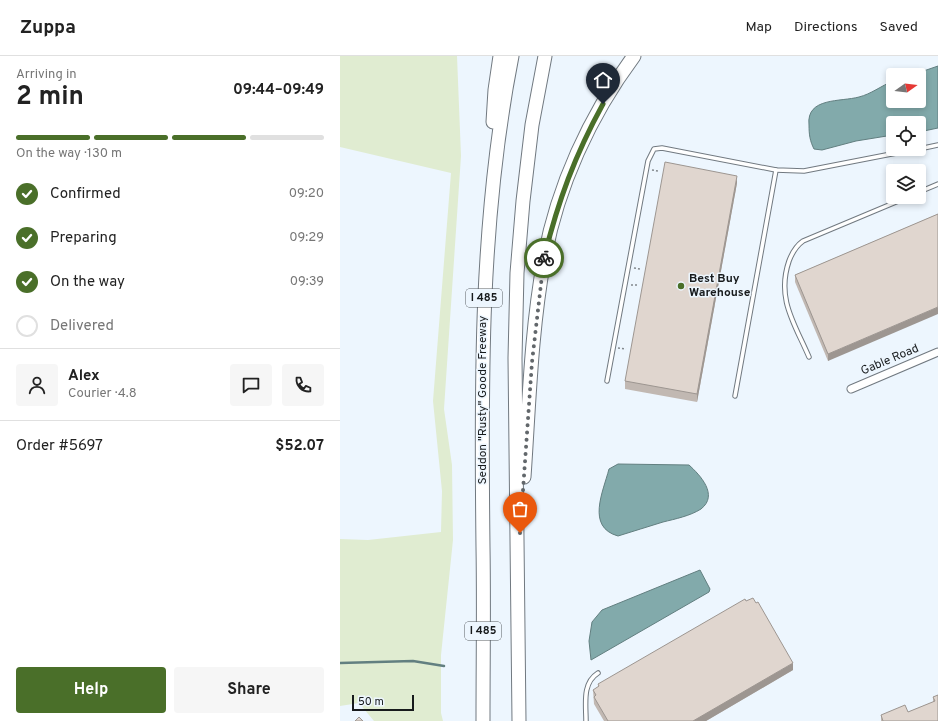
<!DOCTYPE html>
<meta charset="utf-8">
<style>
body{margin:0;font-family:Overpass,sans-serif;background:#f6f6f6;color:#222;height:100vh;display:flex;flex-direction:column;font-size:15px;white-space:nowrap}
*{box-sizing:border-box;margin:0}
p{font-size:13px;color:#767676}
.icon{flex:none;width:22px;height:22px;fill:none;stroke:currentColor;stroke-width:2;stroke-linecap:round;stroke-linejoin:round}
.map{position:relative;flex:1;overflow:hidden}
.panel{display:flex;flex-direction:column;background:#fff;width:340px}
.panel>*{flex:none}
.needle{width:26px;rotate:76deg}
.tools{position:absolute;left:546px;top:12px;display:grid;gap:8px}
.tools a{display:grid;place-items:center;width:40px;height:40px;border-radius:4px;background:#fff;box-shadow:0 2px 6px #0003;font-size:20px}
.scale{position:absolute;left:12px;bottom:10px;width:62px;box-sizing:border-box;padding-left:4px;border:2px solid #171a1c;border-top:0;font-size:11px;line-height:14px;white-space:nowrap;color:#171a1c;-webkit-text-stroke:3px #edf6fe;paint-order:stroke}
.pin{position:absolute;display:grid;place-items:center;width:34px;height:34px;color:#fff;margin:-41px -17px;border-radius:50% 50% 50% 0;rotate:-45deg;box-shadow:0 0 4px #0007}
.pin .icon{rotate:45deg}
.courier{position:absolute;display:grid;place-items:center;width:40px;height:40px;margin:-20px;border:3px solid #4a6f29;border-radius:50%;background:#fff;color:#222;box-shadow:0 1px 5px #0007}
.overview em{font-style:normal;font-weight:700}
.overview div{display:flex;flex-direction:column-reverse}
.overview{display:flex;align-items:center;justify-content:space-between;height:68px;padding:0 16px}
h1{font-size:26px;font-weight:700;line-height:30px}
.bar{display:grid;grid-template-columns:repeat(4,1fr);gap:6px 4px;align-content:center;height:48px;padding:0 16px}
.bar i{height:5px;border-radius:3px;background:#e0e0e0}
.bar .current{background:#4a6f29}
.bar p{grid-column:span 4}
.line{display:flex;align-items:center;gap:10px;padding:0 16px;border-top:1px solid #e0e0e0}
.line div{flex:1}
.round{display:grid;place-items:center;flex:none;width:42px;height:42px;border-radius:4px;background:#f6f6f6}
ol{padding:0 16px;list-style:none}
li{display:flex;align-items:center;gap:12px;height:44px}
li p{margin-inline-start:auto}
li .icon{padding:4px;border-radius:50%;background:#4a6f29;color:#fff;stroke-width:4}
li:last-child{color:#767676}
li i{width:22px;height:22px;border:2px solid #e0e0e0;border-radius:50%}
.cta{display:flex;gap:8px;margin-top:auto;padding:8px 16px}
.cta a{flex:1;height:46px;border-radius:4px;background:#4a6f29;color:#fff;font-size:16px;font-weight:700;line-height:46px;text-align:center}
.cta a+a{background:#f6f6f6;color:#222}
header{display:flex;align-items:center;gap:24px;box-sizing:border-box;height:56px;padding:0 20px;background:#fff;border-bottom:1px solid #e0e0e0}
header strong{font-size:19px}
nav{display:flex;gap:22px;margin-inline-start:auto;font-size:14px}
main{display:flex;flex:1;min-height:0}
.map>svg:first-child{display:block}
</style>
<header>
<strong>Zuppa</strong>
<nav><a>Map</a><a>Directions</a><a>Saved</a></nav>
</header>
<main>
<section class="panel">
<div class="overview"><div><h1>2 min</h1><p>Arriving in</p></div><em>09:44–09:49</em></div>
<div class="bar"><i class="current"></i><i class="current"></i><i class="current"></i><i></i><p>On the way · 130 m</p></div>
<ol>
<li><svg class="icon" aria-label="check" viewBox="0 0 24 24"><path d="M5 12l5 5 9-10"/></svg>Confirmed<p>09:20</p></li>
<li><svg class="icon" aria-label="check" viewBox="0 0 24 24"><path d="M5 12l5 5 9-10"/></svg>Preparing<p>09:29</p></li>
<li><svg class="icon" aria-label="check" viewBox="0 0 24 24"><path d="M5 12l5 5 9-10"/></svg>On the way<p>09:39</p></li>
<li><i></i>Delivered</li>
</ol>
<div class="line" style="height:72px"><a class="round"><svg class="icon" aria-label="person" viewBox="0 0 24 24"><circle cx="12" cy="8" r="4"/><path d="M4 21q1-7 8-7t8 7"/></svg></a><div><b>Alex</b><p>Courier · 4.8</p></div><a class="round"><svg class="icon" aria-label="chat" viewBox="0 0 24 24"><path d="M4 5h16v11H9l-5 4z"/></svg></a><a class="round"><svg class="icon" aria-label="phone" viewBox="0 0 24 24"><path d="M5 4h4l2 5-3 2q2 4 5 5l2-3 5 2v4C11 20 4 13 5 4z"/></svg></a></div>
<div class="line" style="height:52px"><div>Order #5697</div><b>$52.07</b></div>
<div class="cta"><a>Help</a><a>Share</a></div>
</section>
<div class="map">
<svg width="598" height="665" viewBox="0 0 598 665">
<rect width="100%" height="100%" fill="#edf6fe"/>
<path fill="#e0ecd1" d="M0,0h117l4,100 -17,253 8,56 1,75 -12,115v58l2,8h-69l-15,-18 -19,3v-167l28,1 73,-8 1,-41 -9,-90 18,-228 -111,-26z"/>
<g fill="#82aaab" stroke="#627f80">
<path d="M598,10v62l-19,4v-9h-26v12l-37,6 -34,9 -8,-1c-4,-8 -5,-14 -5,-24 -3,-28 32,-23 50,-28 12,-3 22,-11 34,-16v20h26v-26h-7z"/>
<path d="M278,408l71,1c11,10 30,30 12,44 -11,7 -26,10 -38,13 -15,5 -30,9 -45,14 -32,-9 -15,-44 -9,-67z"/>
<path d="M360,514l10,19 -1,3 -118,68 -2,-19 3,-19 10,-12z"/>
</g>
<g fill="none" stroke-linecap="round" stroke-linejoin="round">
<path stroke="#627f80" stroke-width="2.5" d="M0,607l73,-2 31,5"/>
<g stroke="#717980" stroke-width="5.5">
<g id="service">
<path d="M579,93l19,-4"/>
<path d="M579,136l19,-8"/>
<path d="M469,301c-14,-33 -33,-58 -20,-96 3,-8 7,-15 14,-20l105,-44"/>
<path d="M267,325l41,-220 6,-12 8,-1 114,22 28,1 113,-22"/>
<path d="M395,340l41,-226"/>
<path d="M246,665c0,-17 -4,-38 12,-48"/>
</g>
</g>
<g stroke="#717980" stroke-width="9">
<path id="minor" d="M511,333l87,-37"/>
</g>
<g stroke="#717980" stroke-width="15">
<g id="motorway">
<path d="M153,66l2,-32 5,-34"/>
<path d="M184,421c5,-72 7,-146 20,-217 13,-73 46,-145 90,-204"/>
<path d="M143,665c0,-58 1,-116 0,-174 -2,-165 -3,-329 29,-491"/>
<path d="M179,665l-4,-363 2,-85 6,-72 9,-76 13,-69"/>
</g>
</g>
<g stroke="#82888d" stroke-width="1.5" stroke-dasharray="2 2" stroke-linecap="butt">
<path d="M312,114l6,1"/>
<path d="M294,212l6,1"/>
<path d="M291,229h7"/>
<path d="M278,292l8,1"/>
</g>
<use href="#service" stroke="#fff" stroke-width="3.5"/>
<use href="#minor" stroke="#fff" stroke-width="7"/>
<use href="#motorway" stroke="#fff" stroke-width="13"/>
</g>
<g fill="#c1b8b2">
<path d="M397,127l-40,219 -72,-13v-8z"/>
<path d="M598,158l-110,147 -33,-79v-7z"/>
<path d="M453,614l-87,51h-102l-10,-17 -1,-14 5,-3v-3z"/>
<path d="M598,639v26h-57v-6l27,-3 25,-10v-5z"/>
</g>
<g fill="#9d9691">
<path d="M397,120v7l-40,219v-8z"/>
<path d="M598,251v7l-110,47v-7z"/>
<path d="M453,607v7l-87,51h-13z"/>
</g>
<g fill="#e0d6cf" stroke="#9d9691">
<path d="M325,106l72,14 -40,218 -72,-13z"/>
<path d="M598,158v93l-110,47 -33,-79z"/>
<path d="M413,542l3,5 2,-1 35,61 -100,58h-85l-14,-24 2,-2 -3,-5 6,-4 -1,-2 147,-85 1,2z"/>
<path d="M598,639v26h-55l-2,-6 24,-10 3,7 27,-11 -2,-4z"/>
<path d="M19,661l4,4h-8z"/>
</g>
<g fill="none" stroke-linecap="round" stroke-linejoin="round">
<path stroke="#62676b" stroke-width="4" stroke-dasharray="0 7.2" d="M180,477l12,-171 12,-104"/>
<path stroke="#4a6f29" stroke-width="5" d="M204,202c14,-57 31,-103 59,-154"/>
</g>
<circle fill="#4a6f29" stroke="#edf6fe" stroke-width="1.5" cx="341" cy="230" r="4"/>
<g text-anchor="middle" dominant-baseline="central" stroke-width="3" stroke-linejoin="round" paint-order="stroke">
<g fill="#edf6fe" stroke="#575c60" stroke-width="1">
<rect x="126" y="233" width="36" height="18" rx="3"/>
<rect x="125" y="566" width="36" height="18" rx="3"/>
</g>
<g font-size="11" font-weight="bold" fill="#171a1c">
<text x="144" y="242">I 485</text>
<text x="143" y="575">I 485</text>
</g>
<g font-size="12" font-weight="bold" fill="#171a1c" stroke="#edf6fe" text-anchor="start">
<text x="349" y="223">Best Buy<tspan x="349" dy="14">Warehouse</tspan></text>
</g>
<g font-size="12" fill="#171a1c" stroke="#edf6fe">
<text transform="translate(550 304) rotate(-23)">Gable Road</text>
<text transform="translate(143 344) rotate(-90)">Seddon "Rusty" Goode Freeway</text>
</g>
</g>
</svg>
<div class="tools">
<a><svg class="needle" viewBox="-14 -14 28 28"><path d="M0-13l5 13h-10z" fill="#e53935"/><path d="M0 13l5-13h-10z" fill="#767676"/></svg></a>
<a><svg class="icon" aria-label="locate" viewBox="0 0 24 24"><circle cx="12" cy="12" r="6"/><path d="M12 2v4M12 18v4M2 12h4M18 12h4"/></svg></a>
<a><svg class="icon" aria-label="layers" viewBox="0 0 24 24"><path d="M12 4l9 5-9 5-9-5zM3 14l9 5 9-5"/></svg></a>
</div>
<div class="scale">50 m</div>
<div class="pin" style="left:180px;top:477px;background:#ea580c"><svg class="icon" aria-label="bag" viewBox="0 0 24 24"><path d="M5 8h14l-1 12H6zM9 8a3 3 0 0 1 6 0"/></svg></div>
<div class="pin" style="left:263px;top:48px;background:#1f2937"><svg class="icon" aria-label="home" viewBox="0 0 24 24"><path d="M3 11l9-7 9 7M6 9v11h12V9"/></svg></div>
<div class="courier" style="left:204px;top:202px"><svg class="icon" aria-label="bike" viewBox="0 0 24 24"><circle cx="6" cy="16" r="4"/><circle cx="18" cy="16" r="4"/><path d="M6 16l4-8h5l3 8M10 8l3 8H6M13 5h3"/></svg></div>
</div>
</main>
